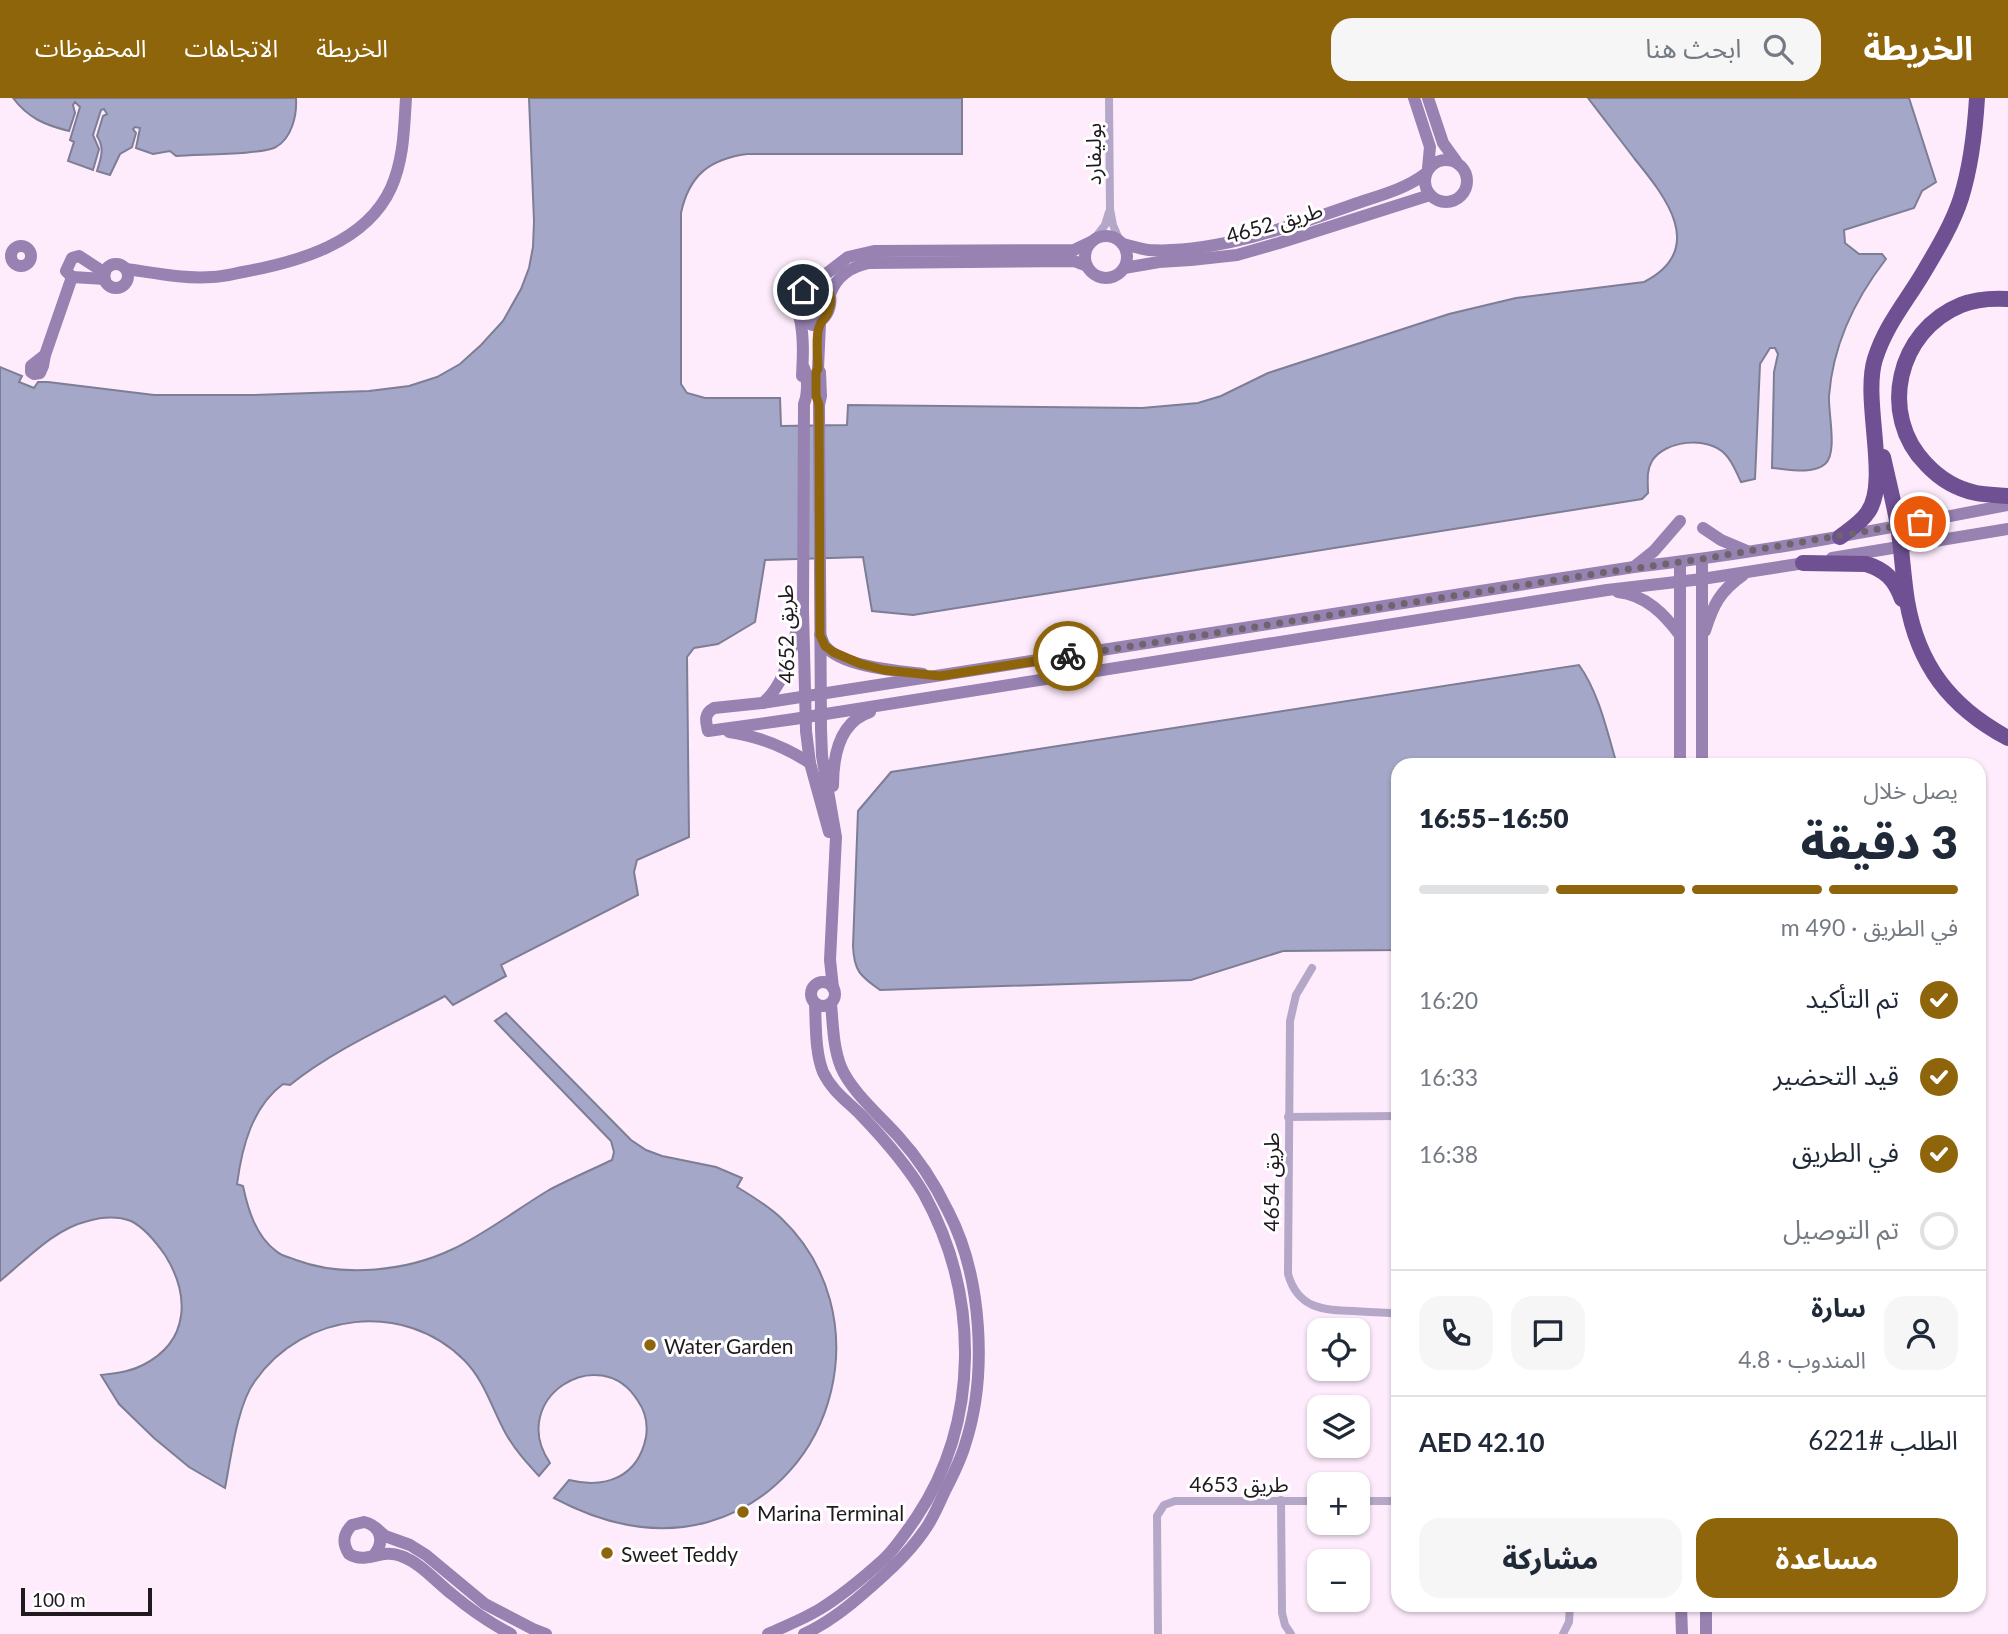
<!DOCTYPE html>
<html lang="ar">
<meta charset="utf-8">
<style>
body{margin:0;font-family:Lato,"Noto Sans Arabic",sans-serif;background:#f6f6f7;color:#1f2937;direction:rtl;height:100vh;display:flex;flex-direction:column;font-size:26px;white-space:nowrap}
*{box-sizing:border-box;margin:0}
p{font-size:23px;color:#747a83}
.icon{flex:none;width:38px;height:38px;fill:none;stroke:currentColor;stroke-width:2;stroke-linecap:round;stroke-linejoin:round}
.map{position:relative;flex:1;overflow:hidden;direction:ltr}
.panel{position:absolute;left:1391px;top:660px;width:595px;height:854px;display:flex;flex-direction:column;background:#fff;border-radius:21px;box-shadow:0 2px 5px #0004;direction:rtl}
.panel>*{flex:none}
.controls{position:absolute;left:1307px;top:1220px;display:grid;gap:14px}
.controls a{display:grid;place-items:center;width:63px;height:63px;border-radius:14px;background:#fff;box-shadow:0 2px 5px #0004;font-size:35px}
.scale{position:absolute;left:21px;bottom:18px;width:131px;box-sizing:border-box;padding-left:7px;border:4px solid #201a1f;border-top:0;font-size:19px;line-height:24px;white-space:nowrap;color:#201a1f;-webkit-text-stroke:5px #fff;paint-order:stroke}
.pin{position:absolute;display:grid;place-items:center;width:60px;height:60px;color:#fff;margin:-30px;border:4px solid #fff;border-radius:50%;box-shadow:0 2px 7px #0007}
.courier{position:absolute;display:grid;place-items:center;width:70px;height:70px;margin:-35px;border:5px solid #8f650b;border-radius:50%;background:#fff;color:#222;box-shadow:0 2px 9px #0007}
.head em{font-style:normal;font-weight:800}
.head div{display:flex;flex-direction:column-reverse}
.head{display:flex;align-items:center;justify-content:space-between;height:119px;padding:0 28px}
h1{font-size:46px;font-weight:800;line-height:52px}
.bar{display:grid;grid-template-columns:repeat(4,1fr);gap:10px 7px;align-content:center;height:84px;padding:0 28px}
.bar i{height:9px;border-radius:5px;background:#e0e1e3}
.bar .selected{background:#8f650b}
.bar p{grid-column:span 4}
.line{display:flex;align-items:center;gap:18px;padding:0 28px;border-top:2px solid #e0e1e3}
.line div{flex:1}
.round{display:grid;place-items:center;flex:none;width:74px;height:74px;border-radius:21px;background:#f6f6f7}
ol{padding:0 28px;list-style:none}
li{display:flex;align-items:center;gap:21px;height:77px}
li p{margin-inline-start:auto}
li .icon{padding:7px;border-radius:50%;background:#8f650b;color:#fff;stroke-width:4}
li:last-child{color:#747a83}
li i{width:38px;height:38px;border:4px solid #e0e1e3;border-radius:50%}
.action{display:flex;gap:14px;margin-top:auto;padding:14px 28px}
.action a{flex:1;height:80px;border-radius:21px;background:#8f650b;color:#fff;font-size:28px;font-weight:800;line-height:80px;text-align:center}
.action a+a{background:#f6f6f7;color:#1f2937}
header{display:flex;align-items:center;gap:42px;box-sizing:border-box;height:98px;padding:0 35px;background:#8f650b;color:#fff}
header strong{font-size:33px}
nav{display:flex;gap:38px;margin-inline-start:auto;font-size:24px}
.search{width:490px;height:63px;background:#f6f6f7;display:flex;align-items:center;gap:18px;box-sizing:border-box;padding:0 24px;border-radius:21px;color:#747a83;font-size:26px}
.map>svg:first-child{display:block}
</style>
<header>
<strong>الخريطة</strong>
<div class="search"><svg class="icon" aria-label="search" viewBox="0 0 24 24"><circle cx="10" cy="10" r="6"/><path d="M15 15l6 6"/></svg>ابحث هنا</div>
<nav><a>الخريطة</a><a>الاتجاهات</a><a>المحفوظات</a></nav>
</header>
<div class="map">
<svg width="2008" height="1536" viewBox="0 0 2008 1536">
<rect width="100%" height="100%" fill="#feecfd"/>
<g fill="#a5a7c8" stroke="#7d7d95" stroke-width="2">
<path d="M13,0h283c1,17 -4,40 -20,49 -15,8 -79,7 -100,9l-6,-5 -17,3 -17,-6 4,-20 -5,-1 -2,2 3,4 -4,14 -12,7 -10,21 -13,-4c4,-13 8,-23 0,-35l6,-20 4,-2 -3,-5 -3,1 -8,25 6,14 -6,21 -25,-9 6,-19 -4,-2 10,-33 -5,-5 -2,3 2,8 -6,18c-24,-6 -41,-13 -56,-33z"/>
<path d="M529,0h433v56h-215c-37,5 -58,21 -66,59v171l6,9 18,5h75l1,28 66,-1 1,-20 294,3 34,-3 22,-2 23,-7 47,-23 181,-59 67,-16 128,-16c64,-33 21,-86 -10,-124 -15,-20 -31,-40 -46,-60h321l27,84 -14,9 -8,17 -70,22 1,13 14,11h23l4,5c-31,40 -53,85 -57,137 -1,17 9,57 -4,68 -12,11 -38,5 -53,4l2,-96 4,-18 -3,-6h-5l-10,16 -5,115 -14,3c-5,-10 -8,-20 -16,-28 -17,-18 -60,-14 -73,7 -6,10 -4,21 -4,32l-6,6 -729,116 -41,-4 -9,-54 -98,3 -10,62 -37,22 -24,4 -7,9 2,180 -52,23 -3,12 4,23 -137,70 5,11 -53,29 -8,-9c-52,28 -109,52 -155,89l-7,-1c-31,23 -41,63 -46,100l6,2c5,24 13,50 33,65 5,5 13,6 20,9 48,18 111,11 157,-11 34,-16 64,-40 96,-59 21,-11 42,-20 63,-30l2,-8 -3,-11 -116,-120 11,-8 125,127 15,10 16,6 54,11 26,11 -5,9c15,9 31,19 44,31 99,94 59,266 -73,304 -53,15 -107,1 -154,-24l15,-18c37,9 69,-3 77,-43 2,-13 -1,-26 -8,-36 -38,-62 -132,-2 -88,62l-11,13c-12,-13 -24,-26 -33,-42 -14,-25 -21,-53 -42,-74 -60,-60 -161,-48 -209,21 -18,24 -24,77 -30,107l-36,-21 -35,-29 -35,-34 -18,-29c14,-2 29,-3 42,-10 47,-24 47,-70 22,-110 -9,-13 -20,-27 -34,-34 -14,-5 -29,-4 -43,0 -34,8 -61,38 -88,60v-914l22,9 -3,6 15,6 4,-6h10l106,13h99l116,-4 40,-5 28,-9 23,-13 21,-19 22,-24 18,-32 8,-21 4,-21 1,-26z"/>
<path d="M1579,567c20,28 28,66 38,100h-219v185l-115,1 -92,29 -311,10c-20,-14 -26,-19 -27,-44l5,-135 33,-39z"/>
</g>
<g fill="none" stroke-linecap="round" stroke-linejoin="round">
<g stroke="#b5a7c7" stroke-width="8">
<path d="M1109,0l1,111 3,16 6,14"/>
<path d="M1095,140l10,-13 4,-13"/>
<path d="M1312,870l-16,27 -6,26 -2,253c10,35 35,36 66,37 15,1 29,2 44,2"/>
<path d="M1288,1019l110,-1"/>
<path d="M1281,1402l1,113 3,12 6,9"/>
<path d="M1358,1403h40"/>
<path d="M1158,1536l-1,-118 7,-11 11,-4h145"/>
<path d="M1563,1536l6,-12 1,-17"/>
</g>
<g stroke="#9782b1" stroke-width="12">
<path d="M1414,0l16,49 -2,21"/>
<path d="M1428,0l15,45 13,18"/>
<circle cx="1446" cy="83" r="21"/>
<circle cx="1106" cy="159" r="21"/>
<path d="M1123,146c9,2 18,5 26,6 63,4 144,-24 203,-45 25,-9 52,-15 73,-31"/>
<circle cx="21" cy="158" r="10"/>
<circle cx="116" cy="178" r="12"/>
<path d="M1124,170l35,-6 32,-2 46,-5 42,-12 151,-48"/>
<path d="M126,171c29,4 57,10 86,8 10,0 21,-3 31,-5 55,-10 123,-29 148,-84 13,-29 13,-60 15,-90"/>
<path d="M72,179l-6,-6 6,-13 7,-2 26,17"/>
<path d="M72,179l33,2"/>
<path d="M814,185l34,-26 26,-6 200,-1 17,-8"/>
<path d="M814,185c25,1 19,38 -2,42l-12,-6c-6,-15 0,-29 14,-36z"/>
<path d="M830,196c7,-18 20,-27 39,-31l205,-2 13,5"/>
<path d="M800,221c4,19 3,38 2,57"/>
<path d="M45,257l-14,11v6l3,2 6,-1 3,-7 2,-11 27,-78"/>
<path d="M804,270c4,9 4,26 0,36l-1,206 3,121 4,32 19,69"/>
<path d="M818,271l2,3 1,24 -2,9 2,324 1,27 14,81 -6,123 3,28"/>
<path d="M816,279l2,-8 2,-46"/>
<path d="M1703,430l18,12 26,11"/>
<path d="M1832,460l176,-29"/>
<path d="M1702,461v206"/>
<path d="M1811,464l-109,17 -95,11 -813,129 -86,12c-2,-9 -5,-17 6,-23l48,-5 872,-136c126,-14 250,-38 374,-62"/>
<path d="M1634,469l20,-16 26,-30"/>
<path d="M1618,494c28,3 46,22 62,43"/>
<path d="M1705,533c8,-26 15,-40 38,-56"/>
<path d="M820,537c2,4 3,8 5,11 17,21 73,25 98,28"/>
<path d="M763,605c24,-21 28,-55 37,-84"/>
<path d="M729,634c29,4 56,15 81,31"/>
<path d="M1680,667v-203"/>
<path d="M833,688c0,-28 6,-64 37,-74"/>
<circle cx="823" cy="896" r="12"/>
<path d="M376,1430l9,8 25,9 16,10 59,49 48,25 13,5"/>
<path d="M374,1457c11,-13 7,-29 -10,-33l-12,3c-9,9 -10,18 -3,29 17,11 32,-6 52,2 20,7 35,26 52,39 18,15 37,28 58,39"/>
<path d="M1681,1507l1,29"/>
<path d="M1706,1507v29"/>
<path d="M768,1536c17,-8 36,-15 52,-25 23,-14 44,-32 63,-49 13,-12 23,-28 33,-42 65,-97 63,-224 8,-324 -17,-29 -39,-54 -63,-79 -14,-14 -29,-24 -38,-43 -8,-20 -7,-47 -8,-68"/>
<path d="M804,1536c22,-10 43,-26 61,-42 22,-19 43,-38 59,-61 9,-12 14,-25 20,-38 8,-16 16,-31 21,-48 23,-70 17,-169 -17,-234 -13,-27 -30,-53 -50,-75 -18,-20 -47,-45 -57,-69 -8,-20 -8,-43 -10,-63"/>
</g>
<g stroke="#6f5092" stroke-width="16">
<path d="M2008,201c-16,-1 -32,0 -47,6 -64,26 -83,110 -35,159 13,14 31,25 50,29 10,2 22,2 32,3"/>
<path d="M1883,359c5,23 11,46 15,69 4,25 5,50 9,75 11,64 43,106 101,137"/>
<path d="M1840,439c9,-7 22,-15 28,-25 22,-31 -6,-112 7,-153 11,-35 32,-58 50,-89 13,-22 28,-47 36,-72 10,-32 14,-67 16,-100"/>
<path d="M1803,465l63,1c20,6 29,16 36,35"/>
</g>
</g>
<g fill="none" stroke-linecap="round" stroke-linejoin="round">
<path stroke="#6e646d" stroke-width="7" stroke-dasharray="0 12.6" d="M1068,558l539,-84 95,-13 218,-37"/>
<path stroke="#8f650b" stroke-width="9" d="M803,192l11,-8c18,1 20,20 12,34 -2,3 -5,5 -6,9 -5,9 -2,33 -2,44l-2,3v24l3,9 1,230 5,11 8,6 28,12 23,6 56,6 128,-20"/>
</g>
<g fill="#8f650b" stroke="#fff" stroke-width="2.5">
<circle cx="650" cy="1247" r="7"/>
<circle cx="743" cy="1414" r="7"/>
<circle cx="607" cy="1455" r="7"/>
</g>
<g text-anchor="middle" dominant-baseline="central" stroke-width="6" stroke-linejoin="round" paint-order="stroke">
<g font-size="21" fill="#201a1f" stroke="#fff">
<text transform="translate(1092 56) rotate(-90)">بوليفارد</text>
<text transform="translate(1274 124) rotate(-16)">طريق 4652</text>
<text transform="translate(785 536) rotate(-91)">طريق 4652</text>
<text transform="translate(1270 1084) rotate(-90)">طريق 4654</text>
<text x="1239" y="1385">طريق 4653</text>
</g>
<g font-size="21" fill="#201a1f" stroke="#fff" text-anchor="start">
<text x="664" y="1247">Water Garden</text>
<text x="757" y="1414">Marina Terminal</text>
<text x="621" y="1455">Sweet Teddy</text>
</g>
</g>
</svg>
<div class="controls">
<a><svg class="icon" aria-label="locate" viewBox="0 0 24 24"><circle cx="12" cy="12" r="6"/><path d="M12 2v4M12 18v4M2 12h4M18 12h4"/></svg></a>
<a><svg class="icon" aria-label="layers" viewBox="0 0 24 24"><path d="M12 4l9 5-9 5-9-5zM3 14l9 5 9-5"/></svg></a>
<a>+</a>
<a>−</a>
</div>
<div class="scale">100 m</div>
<div class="pin" style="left:1920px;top:424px;background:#ea580c"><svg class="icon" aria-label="bag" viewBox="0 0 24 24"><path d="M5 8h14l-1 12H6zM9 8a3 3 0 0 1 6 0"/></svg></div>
<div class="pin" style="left:803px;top:192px;background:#1f2937"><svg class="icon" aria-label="home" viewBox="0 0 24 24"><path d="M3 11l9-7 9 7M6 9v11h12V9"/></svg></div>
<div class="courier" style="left:1068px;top:558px"><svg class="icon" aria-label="bike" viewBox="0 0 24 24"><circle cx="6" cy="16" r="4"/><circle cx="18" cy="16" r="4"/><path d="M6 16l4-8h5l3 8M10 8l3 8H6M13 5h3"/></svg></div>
<section class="panel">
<div class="head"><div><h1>3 دقيقة</h1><p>يصل خلال</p></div><em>16:50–16:55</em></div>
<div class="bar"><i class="selected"></i><i class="selected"></i><i class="selected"></i><i></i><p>في الطريق · 490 m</p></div>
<ol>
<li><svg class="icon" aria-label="check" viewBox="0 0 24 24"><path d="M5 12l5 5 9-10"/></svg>تم التأكيد<p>16:20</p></li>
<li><svg class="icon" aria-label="check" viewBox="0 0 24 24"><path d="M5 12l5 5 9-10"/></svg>قيد التحضير<p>16:33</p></li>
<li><svg class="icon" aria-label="check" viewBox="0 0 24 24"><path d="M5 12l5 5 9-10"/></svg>في الطريق<p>16:38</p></li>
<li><i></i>تم التوصيل</li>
</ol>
<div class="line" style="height:126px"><a class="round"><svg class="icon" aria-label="person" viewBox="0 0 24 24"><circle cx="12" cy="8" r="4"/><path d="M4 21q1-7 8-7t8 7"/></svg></a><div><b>سارة</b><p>المندوب · 4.8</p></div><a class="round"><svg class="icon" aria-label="chat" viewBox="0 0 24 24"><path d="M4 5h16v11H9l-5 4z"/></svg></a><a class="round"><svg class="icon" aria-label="phone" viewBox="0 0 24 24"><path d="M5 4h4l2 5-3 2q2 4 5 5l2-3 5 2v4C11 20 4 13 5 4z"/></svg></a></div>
<div class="line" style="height:91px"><div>الطلب #6221</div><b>AED 42.10</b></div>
<div class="action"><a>مساعدة</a><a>مشاركة</a></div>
</section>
</div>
